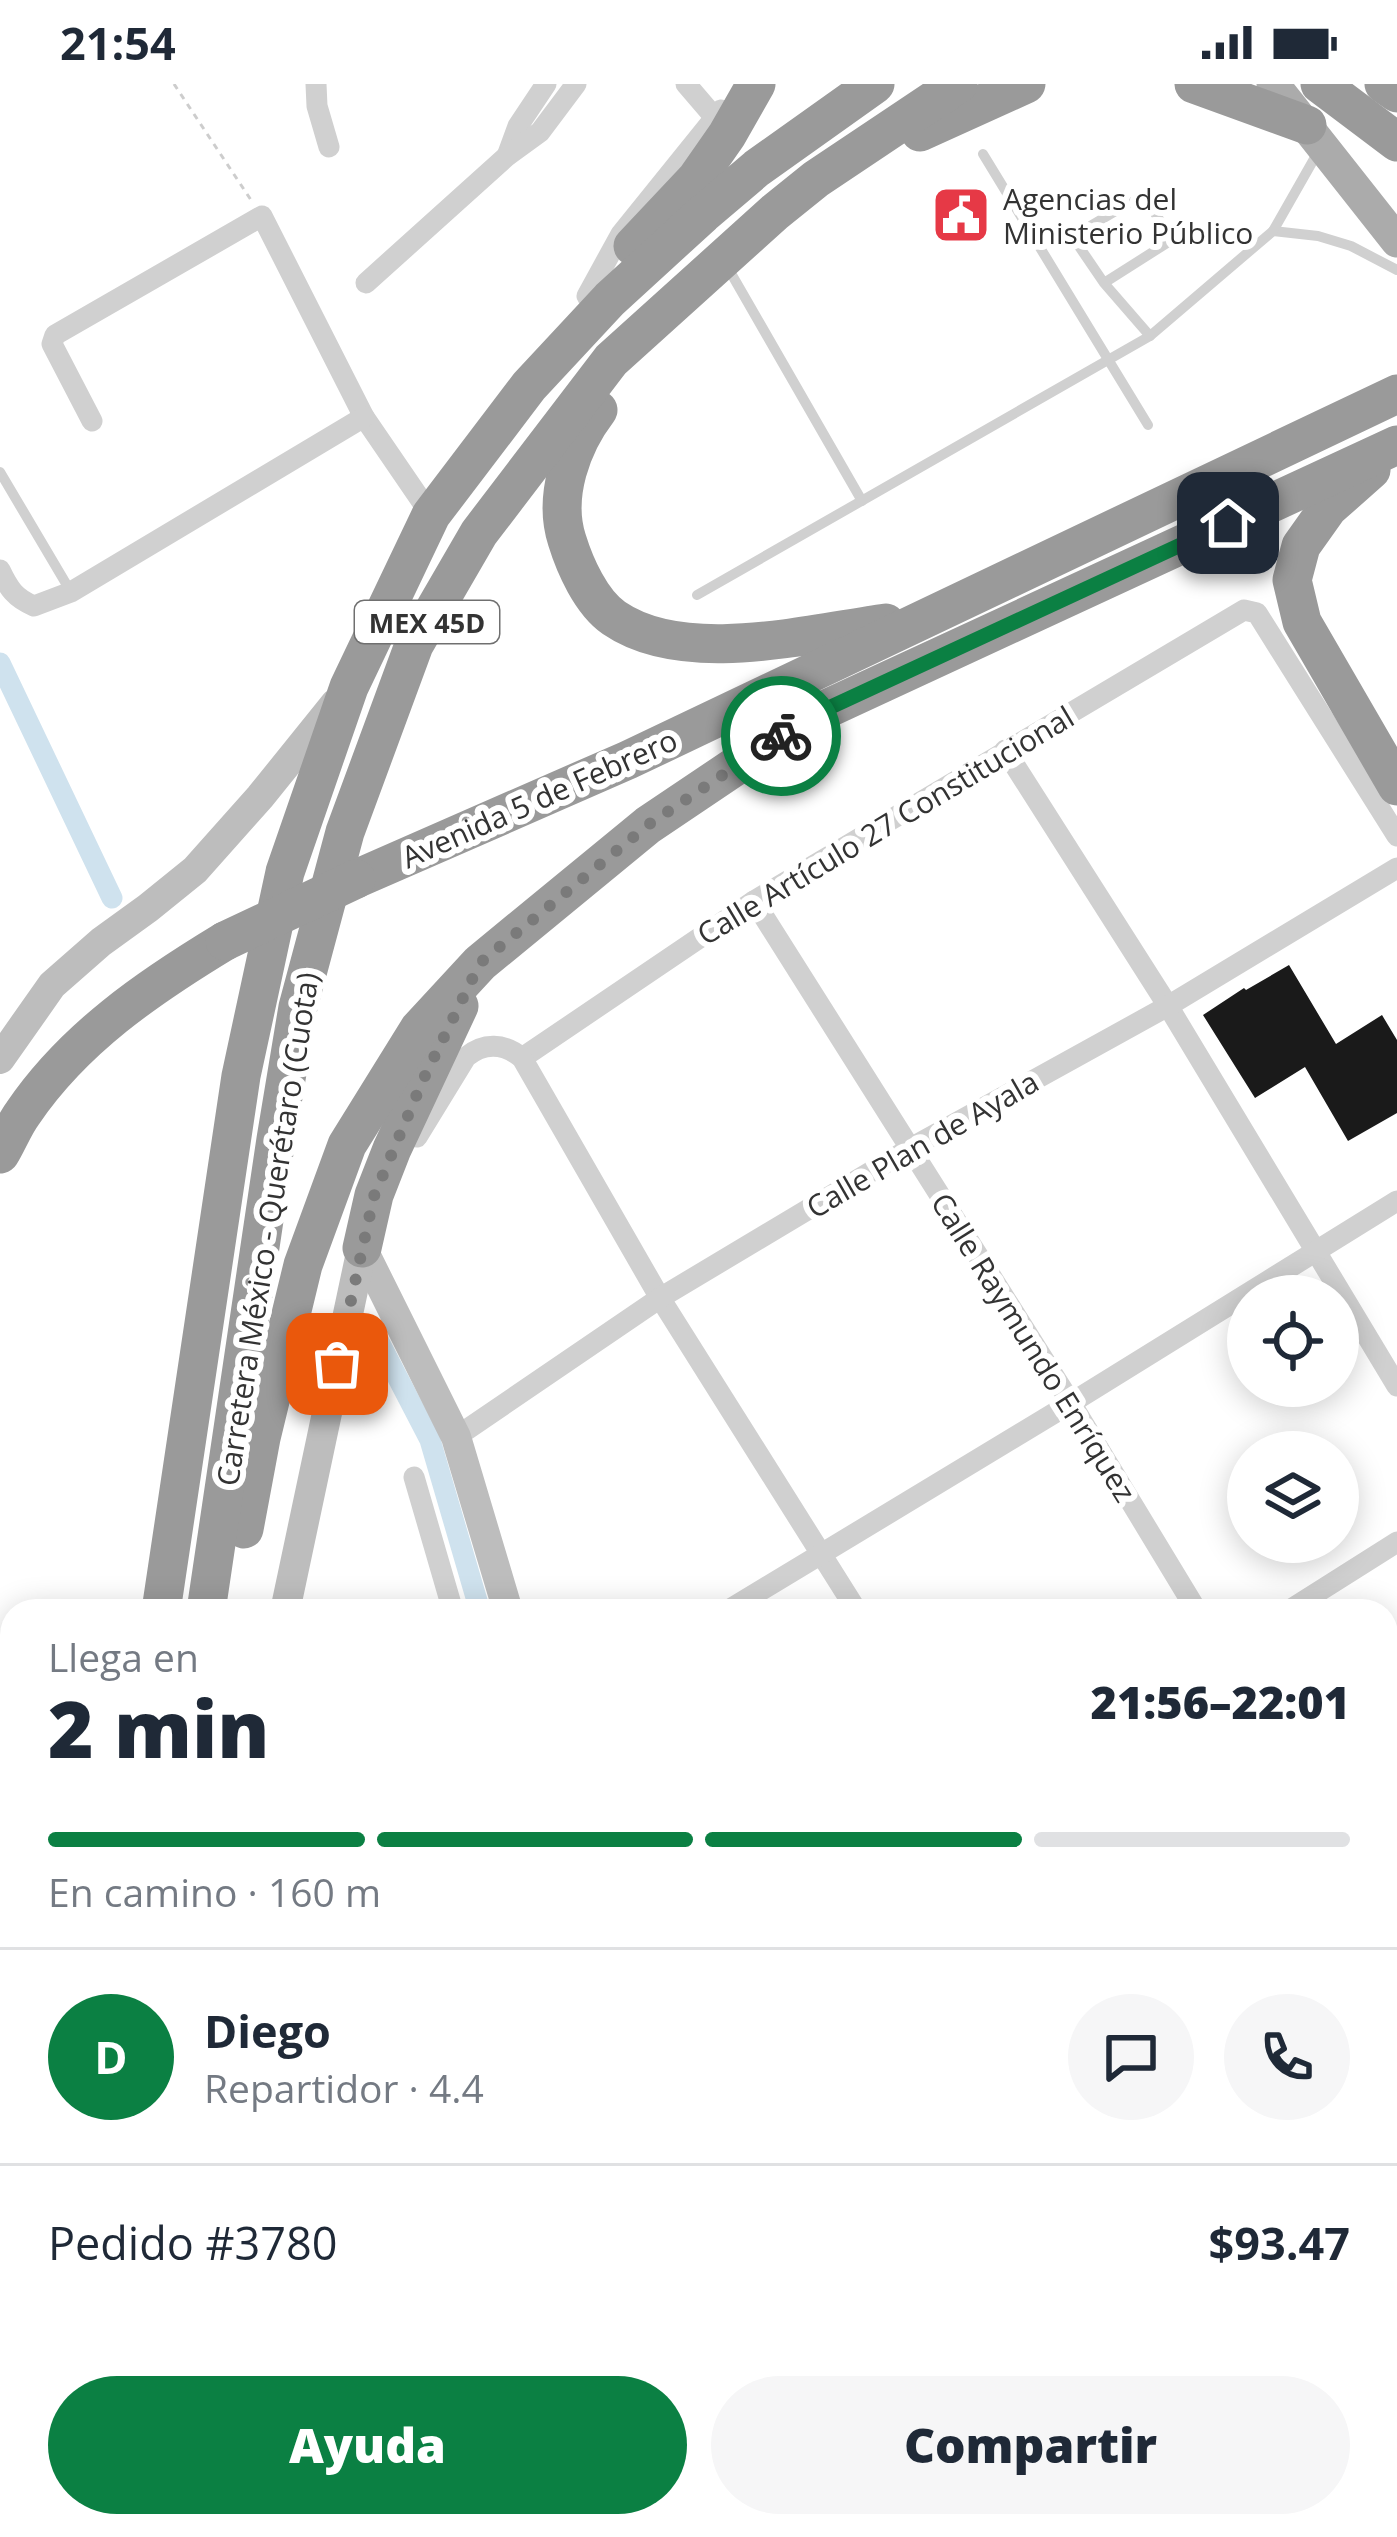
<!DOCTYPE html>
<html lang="es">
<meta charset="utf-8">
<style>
body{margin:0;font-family:"Open Sans",sans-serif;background:#f6f6f7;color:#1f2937;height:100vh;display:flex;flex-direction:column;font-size:45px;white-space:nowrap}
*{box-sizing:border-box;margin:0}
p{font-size:39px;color:#747a83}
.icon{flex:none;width:66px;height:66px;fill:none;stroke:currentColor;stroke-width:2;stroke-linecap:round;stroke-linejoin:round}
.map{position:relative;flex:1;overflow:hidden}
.side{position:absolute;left:0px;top:1515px;width:1398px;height:939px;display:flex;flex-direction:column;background:#fff;border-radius:36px 36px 0 0;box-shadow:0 6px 30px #0003}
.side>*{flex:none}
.buttons{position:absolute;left:1227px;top:1191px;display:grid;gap:24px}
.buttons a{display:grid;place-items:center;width:132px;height:132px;border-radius:50%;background:#fff;box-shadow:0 6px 30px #0003;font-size:60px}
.pin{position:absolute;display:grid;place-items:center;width:102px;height:102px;color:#fff;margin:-51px;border-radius:24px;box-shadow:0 6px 18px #0006}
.courier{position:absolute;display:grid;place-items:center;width:120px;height:120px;margin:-60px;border:9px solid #0b8043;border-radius:50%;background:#fff;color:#222;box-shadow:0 3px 15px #0007}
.summary em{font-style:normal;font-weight:800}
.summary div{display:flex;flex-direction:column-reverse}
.summary{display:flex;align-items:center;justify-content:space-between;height:204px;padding:0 48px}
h1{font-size:78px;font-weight:800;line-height:90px}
.bar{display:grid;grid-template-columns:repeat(4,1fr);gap:18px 12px;align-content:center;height:144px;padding:0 48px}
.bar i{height:15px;border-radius:9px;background:#e0e1e3}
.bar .selected{background:#0b8043}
.bar p{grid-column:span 4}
.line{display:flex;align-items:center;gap:30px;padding:0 48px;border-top:3px solid #e0e1e3}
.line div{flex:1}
.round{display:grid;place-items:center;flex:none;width:126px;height:126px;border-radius:63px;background:#f6f6f7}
.button{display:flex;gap:24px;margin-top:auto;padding:24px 48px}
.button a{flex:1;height:138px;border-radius:72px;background:#0b8043;color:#fff;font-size:48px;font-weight:800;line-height:138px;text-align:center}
.button a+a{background:#f6f6f7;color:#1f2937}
.status{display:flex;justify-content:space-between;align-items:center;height:84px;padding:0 60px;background:#fff;direction:ltr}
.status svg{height:33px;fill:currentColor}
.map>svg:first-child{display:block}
</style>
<div class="status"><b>21:54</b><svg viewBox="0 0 49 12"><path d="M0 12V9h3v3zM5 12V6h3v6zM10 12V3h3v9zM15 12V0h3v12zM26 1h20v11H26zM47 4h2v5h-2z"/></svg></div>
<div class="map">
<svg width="1397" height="2453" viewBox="0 0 1397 2453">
<rect width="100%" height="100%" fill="#fff"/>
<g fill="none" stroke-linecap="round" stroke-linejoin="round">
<g stroke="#cfe2ee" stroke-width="21">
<path d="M0,579l112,235"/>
<path d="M375,1250l55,106 50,171"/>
<path d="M449,2453l1,-11"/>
</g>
</g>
<path fill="#1a1a1a" d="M1289,881l47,79 46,-29 15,25v73l-49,28 -43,-74 -50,31 -52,-83 41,-27 2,2z"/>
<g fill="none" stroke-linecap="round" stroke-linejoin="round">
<path stroke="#cdcdcd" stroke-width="3" stroke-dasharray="6 6" stroke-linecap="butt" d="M174,0l77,116"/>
<g stroke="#d0d0d0" stroke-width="10">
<path d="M983,70l165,271"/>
<path d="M1273,147l45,5 33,10 46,24"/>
<path d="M728,184l134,233"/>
<path d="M1104,199l63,-40 2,-9 -23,-34 -15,2 -51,30 -6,7 30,44 46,53"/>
<path d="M0,388l71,120"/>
<path d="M697,511l453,-259 123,-105 45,-79"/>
</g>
<g stroke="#d0d0d0" stroke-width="21">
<path d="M316,0l1,22 12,41"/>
<path d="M686,0l30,35"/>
<path d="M507,72l11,-30 28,-42"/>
<path d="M366,199l141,-127 33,-24 36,-48"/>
<path d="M587,212l34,-62 100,-124"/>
<path d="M92,337l-40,-77 3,-9 207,-119 102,201 67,98"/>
<path d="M0,486c9,19 15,28 34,36l37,-14 293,-175"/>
<path d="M1005,666l163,256 229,380"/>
<path d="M754,817l317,502 126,208"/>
<path d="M522,974l232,-157 490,-291 13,3 140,223"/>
<path d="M417,1053l49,-80c18,-15 38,-14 56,1l138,240 197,313"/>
<path d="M456,1353l204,-139 249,-149 259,-143 229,-138"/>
<path d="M414,1393l39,134"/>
<path d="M727,1527l344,-208 326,-202"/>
<path d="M1288,1527l109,-69"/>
<path d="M1386,1901l4,23 -4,19"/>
<path d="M1386,2210l11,2"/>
<path d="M1386,2370l11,1"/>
<path d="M427,2453l2,-11"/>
<path d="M798,2453l3,-11"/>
<path d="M1281,2453l2,-11"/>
</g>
<g stroke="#bdbdbd" stroke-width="30">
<path d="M0,975l52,-74 49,-43 47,-34 47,-38 65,-73 75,-93"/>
<path d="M362,1164l94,189 52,174"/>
<path d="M285,1527l77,-363"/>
<path d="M1386,1804l11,-7"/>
<path d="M0,1914l12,138 -12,87"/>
<path d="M1386,1923l11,2"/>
<path d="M105,2453l3,-11"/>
<path d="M483,2453l2,-11"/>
</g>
<path stroke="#ababab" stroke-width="33" d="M1273,0l124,157"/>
<g stroke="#9a9a9a" stroke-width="39">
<path d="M1194,0l113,41"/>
<path d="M1320,0l77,58"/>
<path d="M1384,0l13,9"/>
<path d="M920,48l106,-48"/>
<path d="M633,162l64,-68 30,-43 29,-51"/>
<path d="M598,326c-27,35 -45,87 -31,130 8,26 24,62 47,78 70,48 193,16 272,5"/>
<path d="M1371,386l-43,38 -27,38 -9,34 10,42 95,164"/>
<path d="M356,795l272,-119 769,-366"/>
<path d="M0,1070c8,-13 14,-29 23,-41 51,-75 126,-126 202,-172"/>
<path d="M362,1164l12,-53 18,-46 67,-143"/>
<path d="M244,1445l17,-91 42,-173 44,-120 72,-116 61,-66 168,-138 159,-107 590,-273"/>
<path d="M161,1527l80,-535 44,-204 64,-185 82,-172 98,-129 81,-87 93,-85 54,-46 118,-84"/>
<path d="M206,1527l70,-472 22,-132 47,-175 69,-187 65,-112 132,-173 164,-148 41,-33 142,-95"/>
<path d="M0,1747l12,60"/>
<path d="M12,2453l2,-11"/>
<path d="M58,2453l2,-11"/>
</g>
<path stroke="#9a9a9a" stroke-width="39" d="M225,857l131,-62"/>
</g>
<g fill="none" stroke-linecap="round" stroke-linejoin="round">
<path stroke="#7a7a7a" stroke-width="12" stroke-dasharray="0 21.6" d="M337,1280l37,-168 49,-116 57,-117 168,-138 133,-89"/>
<path stroke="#0b8043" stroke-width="15" d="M781,652l26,-18 421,-195"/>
</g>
<defs>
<g id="civic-square" transform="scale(3)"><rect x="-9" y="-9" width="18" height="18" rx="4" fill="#e63946" stroke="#fff"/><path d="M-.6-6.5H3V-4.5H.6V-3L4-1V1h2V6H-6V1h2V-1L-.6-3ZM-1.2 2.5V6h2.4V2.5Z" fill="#fff"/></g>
</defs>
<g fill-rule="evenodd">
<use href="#civic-square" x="961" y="131"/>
</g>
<g text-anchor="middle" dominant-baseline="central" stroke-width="12" stroke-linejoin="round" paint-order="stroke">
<rect fill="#fff" stroke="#707070" stroke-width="3" x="355" y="517" width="144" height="42" rx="9"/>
<g font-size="27" font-weight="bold" fill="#333">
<text x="427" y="538">MEX 45D</text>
</g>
<g font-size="30" fill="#333" stroke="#fff" text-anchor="start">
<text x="1003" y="114">Agencias del<tspan x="1003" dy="34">Ministerio Público</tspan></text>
</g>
<g font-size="30" fill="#333" stroke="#fff">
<text transform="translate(539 714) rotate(-24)">Avenida 5 de Febrero</text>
<text transform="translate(885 741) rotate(-31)">Calle Artículo 27 Constitucional</text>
<text transform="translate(922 1060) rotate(-30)">Calle Plan de Ayala</text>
<text transform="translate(267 1145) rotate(-81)">Carretera México - Querétaro (Cuota)</text>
<text transform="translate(1034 1263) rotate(58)">Calle Raymundo Enríquez</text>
</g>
</g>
</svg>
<div class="buttons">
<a><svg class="icon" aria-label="locate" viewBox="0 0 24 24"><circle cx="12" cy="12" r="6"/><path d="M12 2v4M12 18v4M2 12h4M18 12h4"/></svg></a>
<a><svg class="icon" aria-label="layers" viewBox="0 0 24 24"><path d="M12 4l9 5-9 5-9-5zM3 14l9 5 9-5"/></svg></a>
</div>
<div class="pin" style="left:337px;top:1280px;background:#ea580c"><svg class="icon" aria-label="bag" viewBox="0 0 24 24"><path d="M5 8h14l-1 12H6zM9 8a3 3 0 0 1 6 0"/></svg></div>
<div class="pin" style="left:1228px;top:439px;background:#1f2937"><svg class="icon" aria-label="home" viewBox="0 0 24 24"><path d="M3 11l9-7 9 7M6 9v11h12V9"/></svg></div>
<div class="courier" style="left:781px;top:652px"><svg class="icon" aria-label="bike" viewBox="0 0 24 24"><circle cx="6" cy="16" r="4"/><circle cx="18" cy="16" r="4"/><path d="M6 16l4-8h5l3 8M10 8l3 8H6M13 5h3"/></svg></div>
<section class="side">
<div class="summary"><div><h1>2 min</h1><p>Llega en</p></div><em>21:56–22:01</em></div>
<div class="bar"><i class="selected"></i><i class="selected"></i><i class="selected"></i><i></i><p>En camino · 160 m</p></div>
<div class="line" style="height:216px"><b class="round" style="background:#0b8043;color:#fff">D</b><div><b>Diego</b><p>Repartidor · 4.4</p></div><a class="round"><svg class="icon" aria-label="chat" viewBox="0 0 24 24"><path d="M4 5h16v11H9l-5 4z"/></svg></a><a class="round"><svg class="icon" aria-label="phone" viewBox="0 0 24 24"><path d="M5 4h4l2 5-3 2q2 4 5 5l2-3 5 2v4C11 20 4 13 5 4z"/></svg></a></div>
<div class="line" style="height:156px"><div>Pedido #3780</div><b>$93.47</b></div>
<div class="button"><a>Ayuda</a><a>Compartir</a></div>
</section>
</div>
